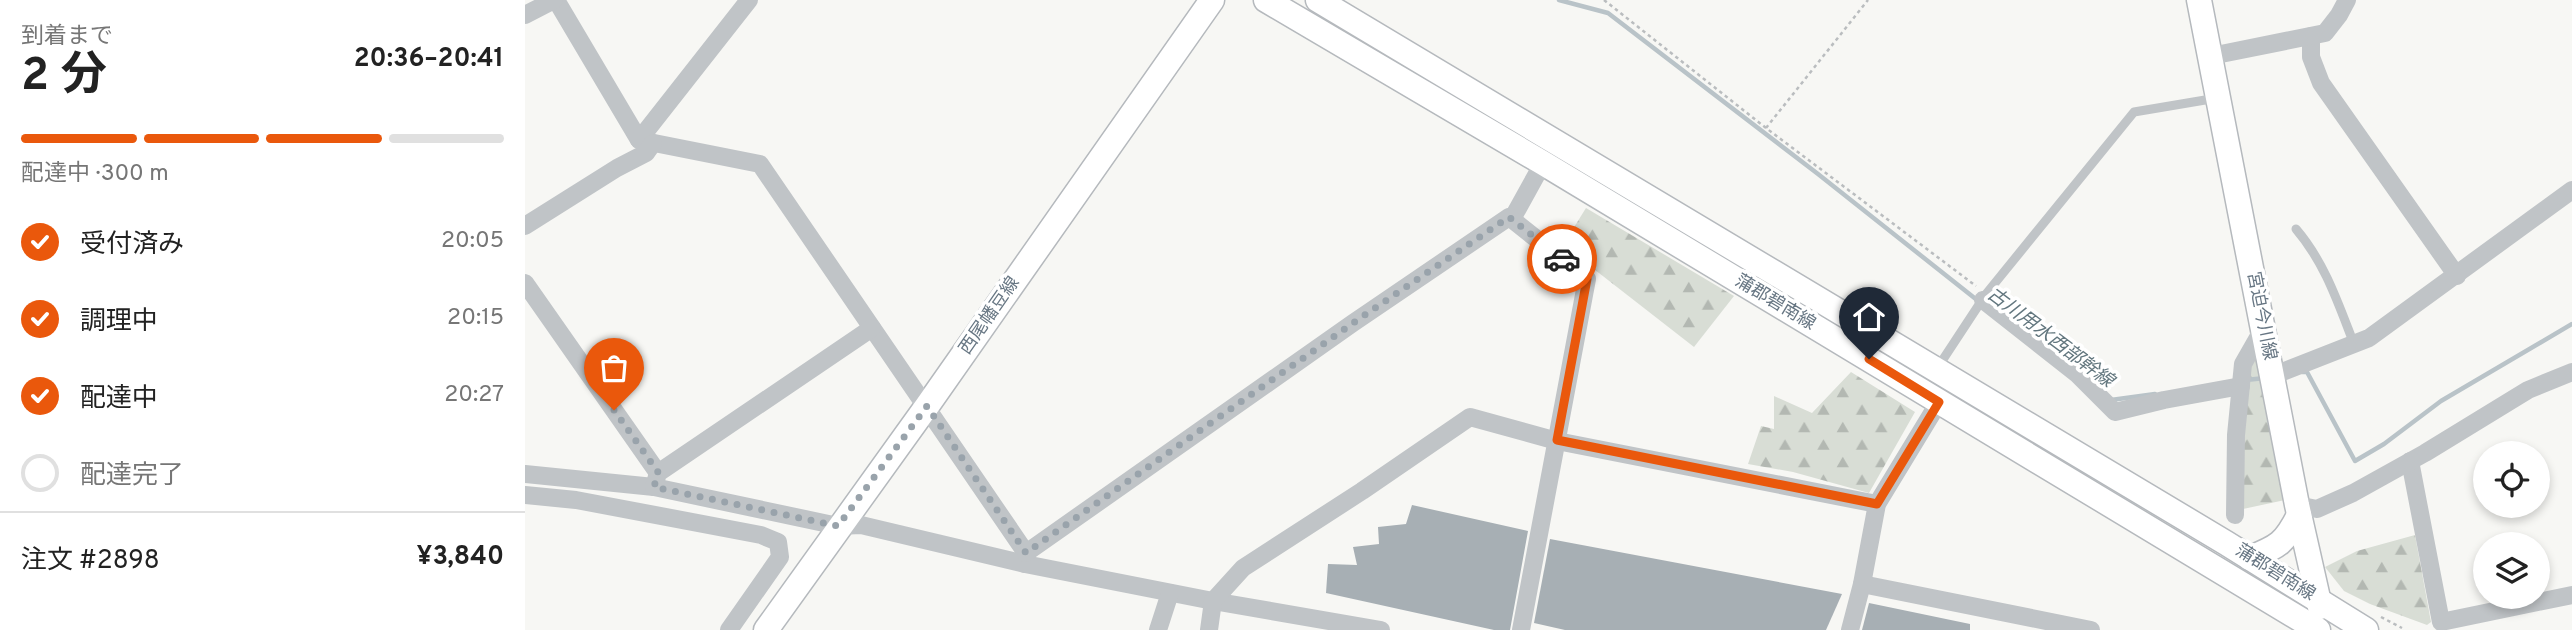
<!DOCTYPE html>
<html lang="ja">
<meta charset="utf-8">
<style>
body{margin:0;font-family:Overpass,"Noto Sans JP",sans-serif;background:#f2f2f2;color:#222;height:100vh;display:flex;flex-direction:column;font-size:26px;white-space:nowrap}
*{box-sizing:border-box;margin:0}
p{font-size:23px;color:#767676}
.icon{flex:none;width:38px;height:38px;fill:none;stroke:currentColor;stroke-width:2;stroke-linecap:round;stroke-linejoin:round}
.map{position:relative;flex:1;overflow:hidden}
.panel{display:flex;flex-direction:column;background:#fff;width:525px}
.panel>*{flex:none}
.tools{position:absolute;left:1948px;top:441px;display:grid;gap:14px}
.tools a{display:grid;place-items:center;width:77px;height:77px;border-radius:50%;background:#fff;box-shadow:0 4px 10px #0003;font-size:35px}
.pin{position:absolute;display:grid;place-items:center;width:60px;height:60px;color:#fff;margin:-72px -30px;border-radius:50% 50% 50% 0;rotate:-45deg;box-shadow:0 0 7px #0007}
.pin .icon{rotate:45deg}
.courier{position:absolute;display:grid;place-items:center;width:70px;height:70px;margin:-35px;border:5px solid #ea580c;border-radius:50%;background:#fff;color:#222;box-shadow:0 2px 9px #0007}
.headline em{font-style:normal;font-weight:700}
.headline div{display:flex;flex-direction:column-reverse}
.headline{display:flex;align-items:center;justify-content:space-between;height:119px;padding:0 21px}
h1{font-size:46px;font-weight:700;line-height:52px}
.bar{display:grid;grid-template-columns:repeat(4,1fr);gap:10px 7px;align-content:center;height:84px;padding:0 21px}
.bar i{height:9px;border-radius:5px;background:#e0e0e0}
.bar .current{background:#ea580c}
.bar p{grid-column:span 4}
.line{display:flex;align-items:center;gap:18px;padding:0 21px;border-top:2px solid #e0e0e0}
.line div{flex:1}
ol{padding:0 21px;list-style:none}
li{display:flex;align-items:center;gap:21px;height:77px}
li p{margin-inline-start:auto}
li .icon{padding:7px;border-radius:50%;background:#ea580c;color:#fff;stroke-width:4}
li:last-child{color:#767676}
li i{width:38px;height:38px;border:4px solid #e0e0e0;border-radius:50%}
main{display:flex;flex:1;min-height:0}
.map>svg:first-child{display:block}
</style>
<main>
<section class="panel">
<div class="headline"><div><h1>2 分</h1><p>到着まで</p></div><em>20:36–20:41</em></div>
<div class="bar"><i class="current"></i><i class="current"></i><i class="current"></i><i></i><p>配達中 · 300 m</p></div>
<ol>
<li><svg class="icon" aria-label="check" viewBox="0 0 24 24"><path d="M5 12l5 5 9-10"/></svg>受付済み<p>20:05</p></li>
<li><svg class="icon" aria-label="check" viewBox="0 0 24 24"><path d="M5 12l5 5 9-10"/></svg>調理中<p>20:15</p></li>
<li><svg class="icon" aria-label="check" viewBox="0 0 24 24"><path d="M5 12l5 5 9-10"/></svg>配達中<p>20:27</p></li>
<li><i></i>配達完了</li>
</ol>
<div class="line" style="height:91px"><div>注文 #2898</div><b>¥3,840</b></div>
</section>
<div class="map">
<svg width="2047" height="630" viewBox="0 0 2047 630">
<defs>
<pattern id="forest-firs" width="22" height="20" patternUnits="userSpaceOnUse" patternTransform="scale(1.75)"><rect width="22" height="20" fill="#d8ddd5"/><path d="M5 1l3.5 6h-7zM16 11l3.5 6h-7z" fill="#b3b8b2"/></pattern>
</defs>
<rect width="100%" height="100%" fill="#f7f7f4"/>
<g fill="url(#forest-firs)">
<path d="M1061,208l148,88 -40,51 -131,-102z"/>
<path d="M1733,356l27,144 -42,9 2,-134z"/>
<path d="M1326,372l64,40 -46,81 -76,-21 -45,-8 13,-38 13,3v-33l38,17z"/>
<path d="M1890,535l16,87 -4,3 -57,-21 -26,-13 -19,-24 32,-16z"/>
</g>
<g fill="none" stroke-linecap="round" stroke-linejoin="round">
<g stroke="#b9c3c8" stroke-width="4.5">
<path d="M1034,0l49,13 210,161 159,126"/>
<path d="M1777,372h5l48,89 29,-17 57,-43 131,-77"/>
<path d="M1721,380l19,-2"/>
<path d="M1586,400l44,-6"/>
</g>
</g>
<g fill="#a7afb4">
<path d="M887,505l116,26 -18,99h-16l-168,-37 2,-29 29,1 -4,-18 26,-3 -1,-17 28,-3z"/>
<path d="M1025,539l292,55 -16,36h-261l-31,-7z"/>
<path d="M1344,603l101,21v6h-108z"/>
</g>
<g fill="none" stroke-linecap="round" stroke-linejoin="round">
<g stroke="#b5b9bd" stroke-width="27">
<g id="secondary">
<path d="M741,0l277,163 775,467"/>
<path d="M793,0l908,543 140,87"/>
<path d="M1674,0l98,505 23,102"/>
<path d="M1725,558c28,-11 35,-15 49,-43"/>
<path d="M241,630l161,-224 285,-406"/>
</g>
</g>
<g stroke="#babdbf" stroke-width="2.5" stroke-dasharray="3.5 3.5" stroke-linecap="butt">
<path d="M1079,0l162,128 210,158"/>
<path d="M1241,128l102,-128"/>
<path d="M1856,617l21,11"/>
</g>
<g stroke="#c0c4c7" stroke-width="9">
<path d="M1771,229c29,34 42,74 58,115"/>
<path d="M1413,367l48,-73 148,-182 83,-14"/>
</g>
<g stroke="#c0c4c7" stroke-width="18">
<path d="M31,0l83,140 121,24 266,389 -1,11"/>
<path d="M0,15l29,-15"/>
<path d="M1786,36v21l10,26 136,193"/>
<path d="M1686,56l114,-23 14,-18 8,-15"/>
<path d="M114,140l110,-140"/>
<path d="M987,219l31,-56"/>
<path d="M0,226l92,-58 29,-15 7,-10"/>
<path d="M0,283l133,190"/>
<path d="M1458,300l94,74 38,38 49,-12 77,-14"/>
<path d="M1747,376l97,-38 203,-148"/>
<path d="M1885,461l31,161 131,-27"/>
<path d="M0,474l129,13 184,39 23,-1 164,39 188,37 168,29"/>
<path d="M129,487l4,-14 214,-145"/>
<path d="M0,495l51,5 185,35 17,7 2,15 -51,73"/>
<path d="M1772,505l20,4 36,-16 72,-40 103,-63 44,-18"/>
<path d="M1710,515l1,-80 7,-71 20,-35"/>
<path d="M501,553l327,-230 156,-106 78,62 -66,351"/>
<path d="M1337,584l229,46"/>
<path d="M633,630l12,-37"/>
<path d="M684,630l4,-29 30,-33 119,-77 108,-74 87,24 320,63"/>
<path d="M1325,630l12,-46 15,-80 62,-102"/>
</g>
<use href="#secondary" stroke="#fff" stroke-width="24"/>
</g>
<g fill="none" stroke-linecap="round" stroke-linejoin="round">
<path stroke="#99a3ab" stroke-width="7" stroke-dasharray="0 12.6" d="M89,410l44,62 -4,15 184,39 89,-120 99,147 327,-230 156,-106 53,42"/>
<path stroke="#ea580c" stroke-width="9" d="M1037,259l25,20 -30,161 320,64 62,-102 -70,-43"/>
</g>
<g text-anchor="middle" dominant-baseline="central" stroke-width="7" stroke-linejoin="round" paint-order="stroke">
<g font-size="18" fill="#677683" stroke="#fff">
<text transform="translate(1250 303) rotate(31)">蒲郡碧南線</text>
<text transform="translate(465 316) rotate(-55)">西尾幡豆線</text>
<text transform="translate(1736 316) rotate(79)">宮迫今川線</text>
<text transform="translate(1750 573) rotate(32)">蒲郡碧南線</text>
</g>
<g font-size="19" font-style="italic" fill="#63777f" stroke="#fff">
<text transform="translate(1525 338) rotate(37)">古川用水西部幹線</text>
</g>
</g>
</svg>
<div class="tools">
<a><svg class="icon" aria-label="locate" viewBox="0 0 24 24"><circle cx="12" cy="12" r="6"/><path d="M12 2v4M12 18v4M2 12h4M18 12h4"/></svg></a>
<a><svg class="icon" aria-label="layers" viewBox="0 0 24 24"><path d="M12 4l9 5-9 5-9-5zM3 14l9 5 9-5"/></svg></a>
</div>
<div class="pin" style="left:89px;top:410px;background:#ea580c"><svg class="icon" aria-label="bag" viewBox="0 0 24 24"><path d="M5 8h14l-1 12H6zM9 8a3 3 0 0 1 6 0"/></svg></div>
<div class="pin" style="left:1344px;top:359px;background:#1f2937"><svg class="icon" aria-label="home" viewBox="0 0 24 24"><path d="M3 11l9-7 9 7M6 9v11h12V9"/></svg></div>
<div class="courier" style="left:1037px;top:259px"><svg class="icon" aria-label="car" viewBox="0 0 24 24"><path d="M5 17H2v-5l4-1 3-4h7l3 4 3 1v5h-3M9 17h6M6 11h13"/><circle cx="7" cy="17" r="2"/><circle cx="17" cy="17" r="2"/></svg></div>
</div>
</main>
